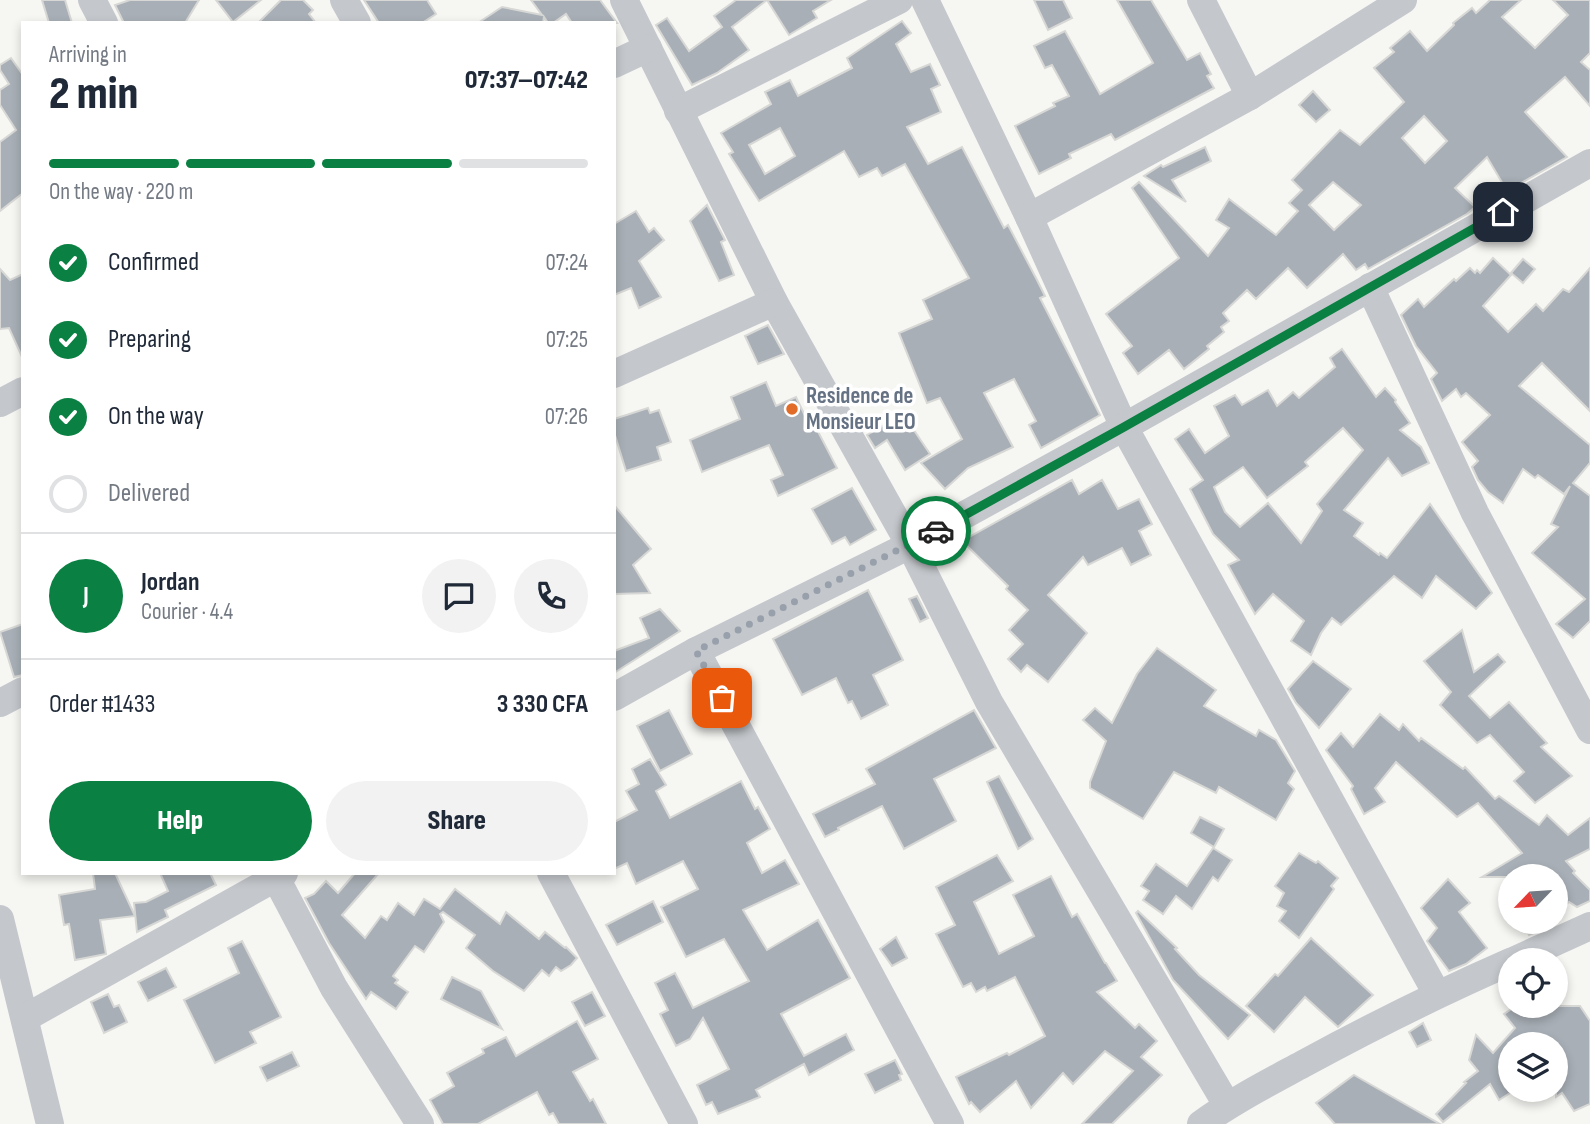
<!DOCTYPE html>
<meta charset="utf-8">
<style>
body{margin:0;font-family:"Sofia Sans Condensed",sans-serif;background:#f2f2f3;color:#1f2937;height:100vh;display:flex;flex-direction:column;font-size:26px;white-space:nowrap}
*{box-sizing:border-box;margin:0}
p{font-size:23px;color:#747a83}
.icon{flex:none;width:38px;height:38px;fill:none;stroke:currentColor;stroke-width:2;stroke-linecap:round;stroke-linejoin:round}
.map{position:relative;flex:1;overflow:hidden}
.details{position:absolute;left:21px;top:21px;width:595px;height:854px;display:flex;flex-direction:column;background:#fff;border-radius:0px;box-shadow:0 4px 10px #0003}
.details>*{flex:none}
.needle{width:46px;rotate:245deg}
.tools{position:absolute;left:1498px;top:864px;display:grid;gap:14px}
.tools a{display:grid;place-items:center;width:70px;height:70px;border-radius:50%;background:#fff;box-shadow:0 4px 10px #0003;font-size:35px}
.pin{position:absolute;display:grid;place-items:center;width:60px;height:60px;color:#fff;margin:-30px;border-radius:14px;box-shadow:0 4px 10px #0006}
.courier{position:absolute;display:grid;place-items:center;width:70px;height:70px;margin:-35px;border:5px solid #0b8043;border-radius:50%;background:#fff;color:#222;box-shadow:0 2px 9px #0007}
.head em{font-style:normal;font-weight:800}
.head div{display:flex;flex-direction:column-reverse}
.head{display:flex;align-items:center;justify-content:space-between;height:119px;padding:0 28px}
h1{font-size:46px;font-weight:800;line-height:52px}
.bar{display:grid;grid-template-columns:repeat(4,1fr);gap:10px 7px;align-content:center;height:84px;padding:0 28px}
.bar i{height:9px;border-radius:5px;background:#e0e1e3}
.bar .current{background:#0b8043}
.bar p{grid-column:span 4}
.line{display:flex;align-items:center;gap:18px;padding:0 28px;border-top:2px solid #e0e1e3}
.line div{flex:1}
.round{display:grid;place-items:center;flex:none;width:74px;height:74px;border-radius:37px;background:#f2f2f3}
ol{padding:0 28px;list-style:none}
li{display:flex;align-items:center;gap:21px;height:77px}
li p{margin-inline-start:auto}
li .icon{padding:7px;border-radius:50%;background:#0b8043;color:#fff;stroke-width:4}
li:last-child{color:#747a83}
li i{width:38px;height:38px;border:4px solid #e0e1e3;border-radius:50%}
.button{display:flex;gap:14px;margin-top:auto;padding:14px 28px}
.button a{flex:1;height:80px;border-radius:42px;background:#0b8043;color:#fff;font-size:28px;font-weight:800;line-height:80px;text-align:center}
.button a+a{background:#f2f2f3;color:#1f2937}
.map>svg:first-child{display:block}
</style>
<div class="map">
<svg width="1590" height="1124" viewBox="0 0 1590 1124">
<rect width="100%" height="100%" fill="#f6f6f3"/>
<g fill="#a8afb6" stroke="#d7d8d5" stroke-width="2" fill-rule="evenodd">
<path d="M42,0h23l7,23h-23z"/>
<path d="M130,0h69l-14,23h-61l-9,-18z"/>
<path d="M216,0h45l-28,22z"/>
<path d="M281,0h22l10,10 -4,4 7,9h-58z"/>
<path d="M364,0h63l9,14 -14,9h-43z"/>
<path d="M531,0h69l17,23h-45l-6,-9 -13,9h-5l-4,-6 -1,6h-65l24,-16 40,8z"/>
<path d="M736,0h95l-18,11 4,7 -28,17 -22,-35 -35,27 17,23 -32,23 -25,12 -36,-60 11,-7 22,33 33,-24 -8,-11z"/>
<path d="M1034,0h29l9,18 -24,12z"/>
<path d="M1117,0h34l36,60 13,-7 11,21 -4,2 7,12 -99,52 -4,-6 -42,20 2,4 -32,16 -24,-48 40,-20 -2,-3 16,-7 -17,-31 -7,3 -11,-22 31,-15 35,63 53,-31z"/>
<path d="M1490,0h31l-19,17 33,31 33,-33 -15,-15h37v53l-9,9 9,8v36l-25,-29 -40,35 42,45 -60,34 -20,-34 -32,31 20,19 -8,7 -99,55 -3,-5 -9,6 -13,-16 -36,34 -19,-20 -32,31 -9,-9 -24,23 6,8 -8,6 3,5 -17,14 2,3 -25,20 -15,-19 -31,24 -15,-21 9,-7 -26,-32 73,-56 -47,-70 7,-6 69,74 21,-28 -13,-8 13,-21 47,36 22,-24 -9,-8 13,-13 -10,-10 48,-50 20,15 44,-43 -30,-34 20,-16 -4,-4 20,-17 17,20 27,-26 -1,-2 19,-15 4,5zM1424,116l23,25 -22,22 -23,-25zM1333,182l28,23 -27,25 -25,-25z"/>
<path d="M902,21l9,12 -15,11 15,28 19,-8 10,21 -9,4 10,23 -34,15 21,37 34,-17 42,81 4,-3 29,55 8,16 -5,2 60,117 -59,33 -12,-23 7,-4 -22,-42 -30,14 29,54 -45,21 -23,21 -24,-26 41,-24 -22,-41 -13,5 -28,-70 33,-14 -9,-19 46,-22 -64,-114 -23,12 -5,-8 -18,9 -15,-26 -85,50 -30,-47 4,-2 -12,-19 50,-29 -6,-12 25,-12 8,16 54,-28 -5,-10zM780,128l15,28 -30,18 -16,-29z"/>
<path d="M11,58l12,17v118l-23,18v-69l16,-12 -16,-25v-15l9,-6 -9,-14v-5z"/>
<path d="M1313,91l17,19 -14,12 -17,-17z"/>
<path d="M1205,147l6,14 -39,19 14,22 -42,-26 17,-11 2,2z"/>
<path d="M707,205l18,35 -4,2 13,33 -15,6 -29,-60z"/>
<path d="M636,211l13,21 5,-4 10,12 -25,21 22,36 -22,11 -8,-20 -17,7v-71z"/>
<path d="M1493,258l18,17 -28,31 25,26 28,-28 7,7 20,-22 6,3 21,-24v143l-48,-48 -23,23 71,59v18l-17,20 17,13v125l-17,17 -17,-14 29,-25 -53,-46 26,-26 -7,-3 19,-38 -6,8 -26,-19 -3,3 -12,-9 -20,34 -15,-11 -10,-12 -6,-13 6,-6 -16,-19 28,-27 -24,-22 -5,4 -5,-8 -14,12 -11,-22 6,-6 -21,-27 -15,-31 17,-16 6,8 30,-28 2,2 14,-13 5,5 2,-3 3,3z"/>
<path d="M1523,259l12,10 -12,14 -12,-10z"/>
<path d="M0,269l10,11 13,-6v85l-14,-31 -9,1z"/>
<path d="M768,325l16,29 -26,10 -13,-28z"/>
<path d="M1342,349l34,48 9,-9 11,12 -1,2 15,21 -10,7 21,17 8,16 -27,13 -14,-18 -44,52 19,13 -9,13 25,19 1,-2 7,5 43,-54 62,89 -16,16 -40,-33 -14,22 -28,-22 -53,49 -9,-7 -11,15 -10,22 -20,-14 13,-20 -31,-27 -18,20 -27,-49 11,-5 -26,-26 -23,-45 13,-9 -28,-41 14,-10 16,24 24,-17 -15,-30 21,-11 7,10 26,-15 9,16 16,-14 6,6 36,-31 -5,-9zM1343,428l20,22 -46,54 5,7 -21,32 -33,-40 -28,24 -15,-15 -11,-25 29,-20 24,31 41,-32 -3,-4z"/>
<path d="M766,382l10,24 20,-9 12,25 3,-4 26,50 -59,28 -7,-16 12,-5 -14,-30 -67,27 -12,-32 50,-21 -9,-22z"/>
<path d="M648,408l2,5 9,-3 12,32 -14,5 4,13 -35,11 -12,-39v-13z"/>
<path d="M903,414l27,40 -25,16 -18,-30 -12,8 -8,-13z"/>
<path d="M1072,480l7,14 23,-14 16,29 21,-10 13,25 -13,7 12,24 -20,10 -9,-17 -34,17 -5,-8 -35,38 39,38 -39,49 -21,-17 -6,7 -13,-13 15,-15 -14,-14 19,-20 -22,-21 2,-3 -46,-45z"/>
<path d="M852,488l24,42 -26,15 -5,-8 -13,7 -20,-35z"/>
<path d="M614,505l37,44 -18,16 17,28 -36,1z"/>
<path d="M868,590l35,70 -30,15 15,30 -27,14 -9,-18 -4,2 -12,-25 -34,17 -29,-56z"/>
<path d="M917,596l11,22 -8,4 -11,-23z"/>
<path d="M660,609l20,22 -66,42v-22l35,-13 -9,-20z"/>
<path d="M23,624v51l-9,2 -14,-45z"/>
<path d="M1462,630l12,42 24,-18 7,8 -36,34 21,22 19,-16 38,41 -6,4 31,29 -37,27 -21,-22 10,-9 -34,-37 -13,8 -37,-38 11,-13 -27,-31z"/>
<path d="M1157,648l59,42 -12,16 52,30 3,-6 17,10 19,31 -7,12 6,6 -18,31 -57,-33 -3,6 -42,-21 -31,47 -53,-31v-6l16,-41 -23,-21 12,-12 17,15 25,-49z"/>
<path d="M1313,661l38,28 -32,39 -23,-25 -8,-14z"/>
<path d="M669,710l23,44 -32,17 -23,-45z"/>
<path d="M974,710l22,38 -62,31 22,42 -52,28 -22,-43 -44,22 1,2 -14,7 -12,-23 62,-30 -9,-15z"/>
<path d="M1380,714l19,16 4,-6 16,17 2,-3 42,31 2,-2 30,32 4,-3 40,29 8,-10 21,20 22,-17v31l-24,12 9,10 -2,2 17,17v11l-13,6 -8,-5 -13,10v-35h-74l40,-24 -44,-50 -21,14 -61,-55 -21,26 10,14 -21,12 -13,-25 2,-3 -27,-36 15,-17 12,14z"/>
<path d="M650,759l16,26 -10,6 14,27 71,-37 14,28 3,-2 12,22 -23,14 15,30 23,-13 14,24 -56,26 24,40 51,-30 32,58 -69,36 23,42 42,-22 8,16 -45,25 -5,-11 -48,26 4,7 -42,17 -6,-12 -6,3 -9,-20 32,-16 -26,-51 -13,21 -14,7 -16,-32 8,-4 -13,-27 20,-10 18,35 56,-27 -25,-42 -38,18 -25,-50 37,-18 -15,-28 -47,23 -9,-21 -13,6v-47l23,-12 -11,-19 13,-7 -7,-15z"/>
<path d="M999,776l34,63 -15,10 -31,-67z"/>
<path d="M1200,817l24,12 -10,18 -23,-14z"/>
<path d="M1213,848l19,12 -14,21 -5,-4 -21,32 -16,-13 -13,18 -20,-14 6,-9 -8,-5 15,-22 31,22z"/>
<path d="M1299,853l17,10 2,-2 20,17 -7,8 3,3 -35,49 -20,-17 7,-10 -9,-5 7,-13 -9,-7z"/>
<path d="M997,855l16,26 -39,21 25,52 35,-18 -21,-41 38,-19 21,41 5,-3 28,49h1l11,18 -20,11 38,36 4,-4 18,17 -16,16 21,18 -50,49h-30l51,-53 -28,-20 -32,33 -10,-11 -32,35 -15,-27 -36,31 -9,-10 -2,2 -13,-27 51,-24 2,2 36,-19 -30,-59 -28,14 -2,-4 -9,5 -5,-9 -8,4 -27,-53 19,-9 -19,-38z"/>
<path d="M93,873h22l20,43 -35,4 6,34 -31,6 -6,-36 -5,1 -5,-30 36,-6z"/>
<path d="M160,873h50l6,12 -51,25 3,7 -31,15 -3,-29 12,-1 22,-11z"/>
<path d="M355,873h24l-37,42 23,23 16,-22 6,4 11,-17 16,12 10,-16 16,10 15,-20 45,35 6,-12 33,27 6,-7 20,16 1,-1 11,11 -6,7 -10,6 -5,-4 -7,9 -7,-6 -18,21 -31,-20 -27,-23 9,-13 -32,-23 -3,2 4,8 -20,30 -9,-6 -22,30 5,4 -3,3 13,9 -12,17 -25,-17 -5,7 -37,-56 -24,-45 9,-4 12,-13 12,12z"/>
<path d="M1448,879l22,24 -11,9 28,36 -21,16 -17,7 -22,-30 10,-13 -16,-20z"/>
<path d="M653,901l10,21 -46,23 -11,-20z"/>
<path d="M1138,911l39,37 -2,1 24,26 51,40 -22,24 -55,-59 -37,-67z"/>
<path d="M1522,922h26l2,4 -21,9z"/>
<path d="M896,937l11,21 -15,8 -12,-17z"/>
<path d="M1311,938l62,57 -35,32 -33,-30 -31,35 -28,-26 29,-32 3,2z"/>
<path d="M242,941l39,76 -31,15 6,11 -41,20 -31,-63 55,-27 -11,-25z"/>
<path d="M166,968l10,19 -28,14 -10,-19z"/>
<path d="M452,977l29,14 21,38 -61,-30z"/>
<path d="M592,992l13,24 -20,10 -13,-24z"/>
<path d="M108,994l6,13 5,-2 8,17 -23,11 -13,-31z"/>
<path d="M1516,1006h64l10,15v83l-16,7 -12,-18 -6,4v-52h-46v48l-11,7 -9,-16 -47,38 -7,-8 30,-31 -2,-1 14,-11 -9,-11 7,-25 17,18 22,-25 -11,-14z"/>
<path d="M577,1021l21,38 -25,13 17,29 3,-2 13,25h-47l-6,-11 -4,2 -12,-23 -59,32h-35l-13,-24 24,-14 -7,-13 37,-20 -2,-4 24,-12 10,19z"/>
<path d="M1423,1023l8,17 -14,7 -8,-15z"/>
<path d="M292,1052l7,14 -32,15 -7,-14z"/>
<path d="M895,1060l7,14 -3,1 2,5 -26,13 -10,-19z"/>
<path d="M1354,1075l86,49h-105l-19,-21z"/>
</g>
<g fill="none" stroke-linecap="round" stroke-linejoin="round">
<g stroke="#c4c7cb" stroke-width="28">
<path d="M92,0l12,23"/>
<path d="M344,0l13,23"/>
<path d="M624,0l150,302 136,243 79,157 238,403"/>
<path d="M925,0l104,217 95,210 313,567"/>
<path d="M1201,0l49,96"/>
<path d="M614,64l34,-16"/>
<path d="M678,111l221,-111"/>
<path d="M1029,217l221,-121 153,-96"/>
<path d="M1370,287l105,226 115,217"/>
<path d="M614,374l160,-72"/>
<path d="M0,403l23,-12"/>
<path d="M696,651l254,473"/>
<path d="M614,697l82,-46 214,-106 214,-118 466,-264"/>
<path d="M0,703l23,-12"/>
<path d="M551,873l133,251"/>
<path d="M276,878l58,110 86,136"/>
<path d="M0,919l50,205"/>
<path d="M1513,961l77,-35"/>
<path d="M25,1018l259,-145"/>
<path d="M1201,1124c32,-23 67,-41 102,-60 68,-37 136,-71 207,-102"/>
</g>
</g>
<g fill="none" stroke-linecap="round" stroke-linejoin="round">
<path stroke="#98a0ab" stroke-width="7" stroke-dasharray="0 12.6" d="M722,698l-26,-47 240,-120"/>
<path stroke="#0b8043" stroke-width="9" d="M936,531l188,-104 379,-215"/>
</g>
<circle fill="#e16b28" stroke="#fff" stroke-width="2.5" cx="792" cy="409" r="7"/>
<g text-anchor="middle" dominant-baseline="central" stroke-width="7" stroke-linejoin="round" paint-order="stroke">
<g font-size="23" font-weight="bold" fill="#657284" stroke="#fff" text-anchor="start">
<text x="806" y="396">Residence de<tspan x="806" dy="26">Monsieur LEO</tspan></text>
</g>
</g>
</svg>
<div class="tools">
<a><svg class="needle" viewBox="-14 -14 28 28"><path d="M0-13l5 13h-10z" fill="#e53935"/><path d="M0 13l5-13h-10z" fill="#747a83"/></svg></a>
<a><svg class="icon" aria-label="locate" viewBox="0 0 24 24"><circle cx="12" cy="12" r="6"/><path d="M12 2v4M12 18v4M2 12h4M18 12h4"/></svg></a>
<a><svg class="icon" aria-label="layers" viewBox="0 0 24 24"><path d="M12 4l9 5-9 5-9-5zM3 14l9 5 9-5"/></svg></a>
</div>
<div class="pin" style="left:722px;top:698px;background:#ea580c"><svg class="icon" aria-label="bag" viewBox="0 0 24 24"><path d="M5 8h14l-1 12H6zM9 8a3 3 0 0 1 6 0"/></svg></div>
<div class="pin" style="left:1503px;top:212px;background:#1f2937"><svg class="icon" aria-label="home" viewBox="0 0 24 24"><path d="M3 11l9-7 9 7M6 9v11h12V9"/></svg></div>
<div class="courier" style="left:936px;top:531px"><svg class="icon" aria-label="car" viewBox="0 0 24 24"><path d="M5 17H2v-5l4-1 3-4h7l3 4 3 1v5h-3M9 17h6M6 11h13"/><circle cx="7" cy="17" r="2"/><circle cx="17" cy="17" r="2"/></svg></div>
<section class="details">
<div class="head"><div><h1>2 min</h1><p>Arriving in</p></div><em>07:37–07:42</em></div>
<div class="bar"><i class="current"></i><i class="current"></i><i class="current"></i><i></i><p>On the way · 220 m</p></div>
<ol>
<li><svg class="icon" aria-label="check" viewBox="0 0 24 24"><path d="M5 12l5 5 9-10"/></svg>Confirmed<p>07:24</p></li>
<li><svg class="icon" aria-label="check" viewBox="0 0 24 24"><path d="M5 12l5 5 9-10"/></svg>Preparing<p>07:25</p></li>
<li><svg class="icon" aria-label="check" viewBox="0 0 24 24"><path d="M5 12l5 5 9-10"/></svg>On the way<p>07:26</p></li>
<li><i></i>Delivered</li>
</ol>
<div class="line" style="height:126px"><b class="round" style="background:#0b8043;color:#fff">J</b><div><b>Jordan</b><p>Courier · 4.4</p></div><a class="round"><svg class="icon" aria-label="chat" viewBox="0 0 24 24"><path d="M4 5h16v11H9l-5 4z"/></svg></a><a class="round"><svg class="icon" aria-label="phone" viewBox="0 0 24 24"><path d="M5 4h4l2 5-3 2q2 4 5 5l2-3 5 2v4C11 20 4 13 5 4z"/></svg></a></div>
<div class="line" style="height:91px"><div>Order #1433</div><b>3 330 CFA</b></div>
<div class="button"><a>Help</a><a>Share</a></div>
</section>
</div>
